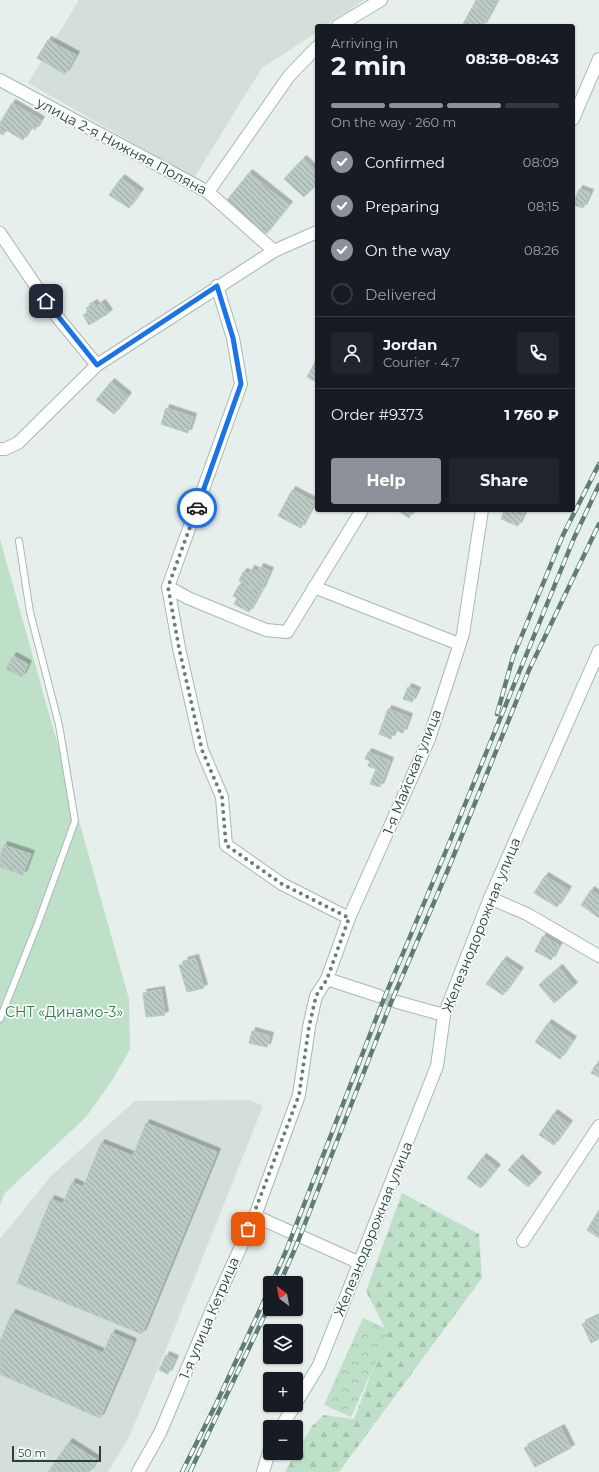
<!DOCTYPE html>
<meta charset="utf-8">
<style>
body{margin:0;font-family:Montserrat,sans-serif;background:#20242c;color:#f1f3f6;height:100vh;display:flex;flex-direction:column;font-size:15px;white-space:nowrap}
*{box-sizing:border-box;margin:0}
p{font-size:13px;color:#9ea1a6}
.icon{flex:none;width:22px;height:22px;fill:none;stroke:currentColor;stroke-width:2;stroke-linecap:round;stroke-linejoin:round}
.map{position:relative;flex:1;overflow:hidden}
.details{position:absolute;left:315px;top:24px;width:260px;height:488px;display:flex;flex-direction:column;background:#171b24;border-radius:4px;box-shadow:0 1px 3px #0004}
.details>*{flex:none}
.needle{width:26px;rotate:328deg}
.tools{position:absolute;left:263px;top:1276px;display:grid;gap:8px}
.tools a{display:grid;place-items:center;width:40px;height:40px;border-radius:4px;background:#171b24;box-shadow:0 1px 3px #0004;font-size:20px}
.scale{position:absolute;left:12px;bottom:10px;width:89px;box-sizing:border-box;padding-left:4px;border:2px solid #24423a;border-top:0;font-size:11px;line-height:14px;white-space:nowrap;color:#24423a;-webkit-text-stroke:3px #f7fbf9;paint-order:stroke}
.pin{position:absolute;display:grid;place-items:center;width:34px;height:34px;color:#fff;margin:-17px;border-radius:8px;box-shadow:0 2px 6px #0006}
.courier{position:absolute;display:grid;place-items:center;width:40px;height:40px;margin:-20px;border:3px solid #1a73e8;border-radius:50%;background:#fff;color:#222;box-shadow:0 1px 5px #0007}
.head em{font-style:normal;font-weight:700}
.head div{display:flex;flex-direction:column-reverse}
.head{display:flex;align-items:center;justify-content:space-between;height:68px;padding:0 16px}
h1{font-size:26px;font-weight:700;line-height:30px}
.bar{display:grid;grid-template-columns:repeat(4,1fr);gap:6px 4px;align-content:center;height:48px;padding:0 16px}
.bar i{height:5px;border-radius:3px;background:#363941}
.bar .active{background:#8c9099}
.bar p{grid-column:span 4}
.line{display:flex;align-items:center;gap:10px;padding:0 16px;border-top:1px solid #363941}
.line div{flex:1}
.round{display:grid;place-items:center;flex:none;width:42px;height:42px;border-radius:4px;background:#20242c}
ol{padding:0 16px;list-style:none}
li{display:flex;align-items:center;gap:12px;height:44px}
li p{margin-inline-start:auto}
li .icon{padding:4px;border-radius:50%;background:#8c9099;color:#fff;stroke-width:4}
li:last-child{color:#9ea1a6}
li i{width:22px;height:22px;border:2px solid #363941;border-radius:50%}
.button{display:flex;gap:8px;margin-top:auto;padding:8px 16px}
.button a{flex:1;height:46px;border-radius:4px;background:#8c9099;color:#fff;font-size:16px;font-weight:700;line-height:46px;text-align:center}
.button a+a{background:#20242c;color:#f1f3f6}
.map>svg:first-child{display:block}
</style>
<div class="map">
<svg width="599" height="1472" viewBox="0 0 599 1472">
<defs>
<pattern id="forest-firs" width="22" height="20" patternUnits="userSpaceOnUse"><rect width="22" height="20" fill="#bfe0c8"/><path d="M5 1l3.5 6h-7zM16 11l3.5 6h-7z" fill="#a4c1ad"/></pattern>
<pattern id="park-crowns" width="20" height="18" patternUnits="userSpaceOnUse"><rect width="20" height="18" fill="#bfe0c8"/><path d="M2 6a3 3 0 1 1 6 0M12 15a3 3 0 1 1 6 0" fill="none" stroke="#a4c1ad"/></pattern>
<pattern id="building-back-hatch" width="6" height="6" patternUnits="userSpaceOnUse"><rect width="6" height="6" fill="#bbcac4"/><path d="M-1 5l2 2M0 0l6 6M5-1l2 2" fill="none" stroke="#98a6a0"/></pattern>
<filter id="shadow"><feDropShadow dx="3.5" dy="-3.5" stdDeviation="0" flood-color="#0004"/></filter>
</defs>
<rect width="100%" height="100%" fill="#e6efeb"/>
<g fill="#d4dfda">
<path d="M79,0h285l-39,26h-8v6l-55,36 -68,110 -166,-95z"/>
<path d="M250,1100l13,6 -100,251 -35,82 -20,33h-108v-233l51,-63 84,-75z"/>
</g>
<path fill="url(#forest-firs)" d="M402,1193l77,41 3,44 -143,194h-54l27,-46 12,-11 30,4 33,-87 -21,-41z"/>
<path fill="url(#park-crowns)" d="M363,1318l27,12 -39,87 -27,-12z"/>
<path fill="#bfe0c8" d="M0,539l129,460 1,50 -17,30 -27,38 -82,77 -4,11z"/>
<g fill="url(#building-back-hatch)" stroke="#b8c9c2" filter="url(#shadow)">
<path d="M476,0h21l-8,15 -16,-9z"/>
<path d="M473,6l16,9 -6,11h-21z"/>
<path d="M48,40l28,15 -11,19 -28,-16z"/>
<path d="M12,103l29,17 -6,10 -4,-3 -8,13 -17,-10 -3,5 -3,-2v-10z"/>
<path d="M303,159l14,13v12l-13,13 -20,-18z"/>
<path d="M249,173l40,32 -25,31 -40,-32z"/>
<path d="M121,178l19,14 -11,16 -20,-13z"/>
<path d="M579,189l11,4 -7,15 -10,-3z"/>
<path d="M94,303l2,4 6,-4 7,10 -20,12 -6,-10 6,-3 -3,-4z"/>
<path d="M316,360l1,1v21l-10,-5z"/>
<path d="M111,382l17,14 -14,18 -18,-14z"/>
<path d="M166,408l27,9 -5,16 -27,-9z"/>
<path d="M292,490l23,12 -14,26 -23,-12z"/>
<path d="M397,510h16l-4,8z"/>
<path d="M504,510h21l-7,16 -17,-7z"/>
<path d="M260,567l10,4 -9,20 -22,-10 4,-9 6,2 2,-5 7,3z"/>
<path d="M245,584l15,8 -11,20 -15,-8 3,-6 -4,-2 6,-11 4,3z"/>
<path d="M13,656l15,8 -6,13 -16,-8z"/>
<path d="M408,687l9,4 -5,11 -9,-3z"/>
<path d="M388,709l21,8 -6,16 -9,-3 -3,9 -12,-5z"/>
<path d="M368,752l22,9 -10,26 -10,-3 6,-15 -8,-3 2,-5 -5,-2z"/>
<path d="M4,845l27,9 -8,21 -23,-8v-10z"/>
<path d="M545,876l23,14 -11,17 -23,-14z"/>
<path d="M591,890l8,6v22l-18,-13z"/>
<path d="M543,936l16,9 -8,15 -16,-9z"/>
<path d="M195,958l9,30 -17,4 -8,-27 6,-1 -1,-3z"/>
<path d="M503,960l17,11 -17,24 -17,-11z"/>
<path d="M559,968l15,18 -20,17 -15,-18z"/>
<path d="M161,990l4,25 -19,2 -3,-24z"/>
<path d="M548,1023l25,17 -13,19 -25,-17z"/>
<path d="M252,1031l18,5 -3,11 -18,-4z"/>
<path d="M596,1064l3,2v11l-8,-4z"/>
<path d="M554,1113l15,11 -15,21 -15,-10z"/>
<path d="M146,1123l71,29 -75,182 -125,-51 34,-84 12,5 9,-22 11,5 18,-44 32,13z"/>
<path d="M483,1157l14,11 -16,20 -14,-10z"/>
<path d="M519,1158l19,18 -10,11 -20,-17z"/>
<path d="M599,1210v28l-12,-8z"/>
<path d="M12,1313l91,40 9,-20 21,9 -33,76 -100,-44v-33z"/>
<path d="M599,1316v23l-8,4 -9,-19z"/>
<path d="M166,1355l9,4 -7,15 -9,-4z"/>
<path d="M561,1428l10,20 -36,19 -11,-19z"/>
<path d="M69,1442l28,18 -8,12h-41z"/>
</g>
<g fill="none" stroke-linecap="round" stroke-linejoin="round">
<path stroke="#bfccc8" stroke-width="12" stroke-dasharray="12 6" stroke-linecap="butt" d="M379,996l18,6"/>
<g stroke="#a8b8b2" stroke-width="8">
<path id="service" d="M0,1019l38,-96 37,-102 -16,-96 -29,-113 -11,-71"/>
</g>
<g stroke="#a8b8b2" stroke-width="14">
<g id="minor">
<path d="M338,26l43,-26"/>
<path d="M0,80l208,112 66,59"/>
<path d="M573,119l26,-60"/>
<path d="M208,192l81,-116 28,-29"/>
<path d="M0,233l54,80 43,52"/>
<path d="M217,286l16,52 8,46 -73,203 11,61 23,102 20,47 4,48 56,39 67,34"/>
<path d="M0,449h5l13,-6 79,-78 177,-114 43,-19"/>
<path d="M168,587l20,11 78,32 21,2 75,-122"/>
<path d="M314,587l145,57"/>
<path d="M490,898l37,16 72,42"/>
<path d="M327,979l52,17"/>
<path d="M397,1002l47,13"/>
<path d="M255,1216l105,47"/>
<path d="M523,1241l76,-115"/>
<path d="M296,1403l23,-38 118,-299 7,-51 46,-117 109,-247"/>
<path d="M281,1427l14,-22"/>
<path d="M138,1472l22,-39 51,-121 44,-96 44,-121 10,-68 7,-31 11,-17 22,-61 80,-179 34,-105 19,-124"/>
<path d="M263,1472l7,-23"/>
</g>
</g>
<use href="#service" stroke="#fff" stroke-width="6"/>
<use href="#minor" stroke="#fff" stroke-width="12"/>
<g stroke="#5f7d75" stroke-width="4.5">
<g id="rail">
<path d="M497,714l16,-57 50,-122 36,-71"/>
<path d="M272,1283l14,-32 97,-250 65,-155 126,-308 25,-53"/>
<path d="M280,1283l17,-39 93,-239 57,-133 82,-202 70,-146"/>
<path d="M182,1472l35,-70 53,-114"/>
<path d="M190,1472l80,-168"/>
</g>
</g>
<use href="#rail" stroke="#f7fbf9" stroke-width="3" stroke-dasharray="9" stroke-linecap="butt"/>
</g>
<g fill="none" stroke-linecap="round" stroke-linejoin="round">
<path stroke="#687f78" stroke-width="4" stroke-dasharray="0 7.2" d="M197,508l-29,79 11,61 23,102 20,47 4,48 56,39 67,34 -22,61 -11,17 -7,31 -10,68 -51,134"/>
<path stroke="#1a73e8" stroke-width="5" d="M46,301l51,64 120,-79 16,52 8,46 -44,124"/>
</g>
<g text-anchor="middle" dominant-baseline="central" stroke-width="3.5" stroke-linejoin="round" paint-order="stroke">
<g font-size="14" fill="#24423a" stroke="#f7fbf9">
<text transform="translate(122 146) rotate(28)">улица 2-я Нижняя Поляна</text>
<text transform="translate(412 772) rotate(-68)">1-я Майская улица</text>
<text transform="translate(481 925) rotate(-68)">Железнодорожная улица</text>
<text transform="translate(373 1229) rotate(-68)">Железнодорожная улица</text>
<text transform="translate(209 1318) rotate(-67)">1-я улица Кетрица</text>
</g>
<g font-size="14" fill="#2d7a4b" stroke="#f7fbf9">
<text x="64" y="1012">СНТ «Динамо-3»</text>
</g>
</g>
</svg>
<div class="tools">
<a><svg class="needle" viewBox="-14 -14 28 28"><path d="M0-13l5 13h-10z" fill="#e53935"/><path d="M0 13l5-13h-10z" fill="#9ea1a6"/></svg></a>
<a><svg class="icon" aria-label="layers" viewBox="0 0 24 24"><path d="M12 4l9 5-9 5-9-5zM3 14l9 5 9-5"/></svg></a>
<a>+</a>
<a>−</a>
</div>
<div class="scale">50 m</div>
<div class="pin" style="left:248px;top:1229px;background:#ea580c"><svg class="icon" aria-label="bag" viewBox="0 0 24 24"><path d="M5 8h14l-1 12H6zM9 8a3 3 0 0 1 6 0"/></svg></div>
<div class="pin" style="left:46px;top:301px;background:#1f2937"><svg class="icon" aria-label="home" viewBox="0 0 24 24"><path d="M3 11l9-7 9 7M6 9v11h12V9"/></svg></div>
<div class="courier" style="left:197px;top:508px"><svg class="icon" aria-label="car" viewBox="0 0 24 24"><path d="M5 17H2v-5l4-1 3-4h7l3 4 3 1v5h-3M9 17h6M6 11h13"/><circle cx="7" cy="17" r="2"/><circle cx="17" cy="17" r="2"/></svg></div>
<section class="details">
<div class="head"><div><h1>2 min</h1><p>Arriving in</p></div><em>08:38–08:43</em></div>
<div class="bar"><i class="active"></i><i class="active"></i><i class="active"></i><i></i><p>On the way · 260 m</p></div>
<ol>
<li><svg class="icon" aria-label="check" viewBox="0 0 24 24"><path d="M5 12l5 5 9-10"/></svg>Confirmed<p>08:09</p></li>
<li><svg class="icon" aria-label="check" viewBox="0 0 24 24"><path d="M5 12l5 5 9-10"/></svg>Preparing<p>08:15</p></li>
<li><svg class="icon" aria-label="check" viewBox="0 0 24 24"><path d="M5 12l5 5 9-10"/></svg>On the way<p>08:26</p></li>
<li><i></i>Delivered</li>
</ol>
<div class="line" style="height:72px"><a class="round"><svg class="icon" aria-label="person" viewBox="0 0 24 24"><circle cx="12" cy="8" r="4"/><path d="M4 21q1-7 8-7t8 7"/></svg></a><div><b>Jordan</b><p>Courier · 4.7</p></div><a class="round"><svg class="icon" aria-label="phone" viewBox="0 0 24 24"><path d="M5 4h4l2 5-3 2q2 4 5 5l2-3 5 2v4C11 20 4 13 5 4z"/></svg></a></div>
<div class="line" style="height:52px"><div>Order #9373</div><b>1 760 ₽</b></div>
<div class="button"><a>Help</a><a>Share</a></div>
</section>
</div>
